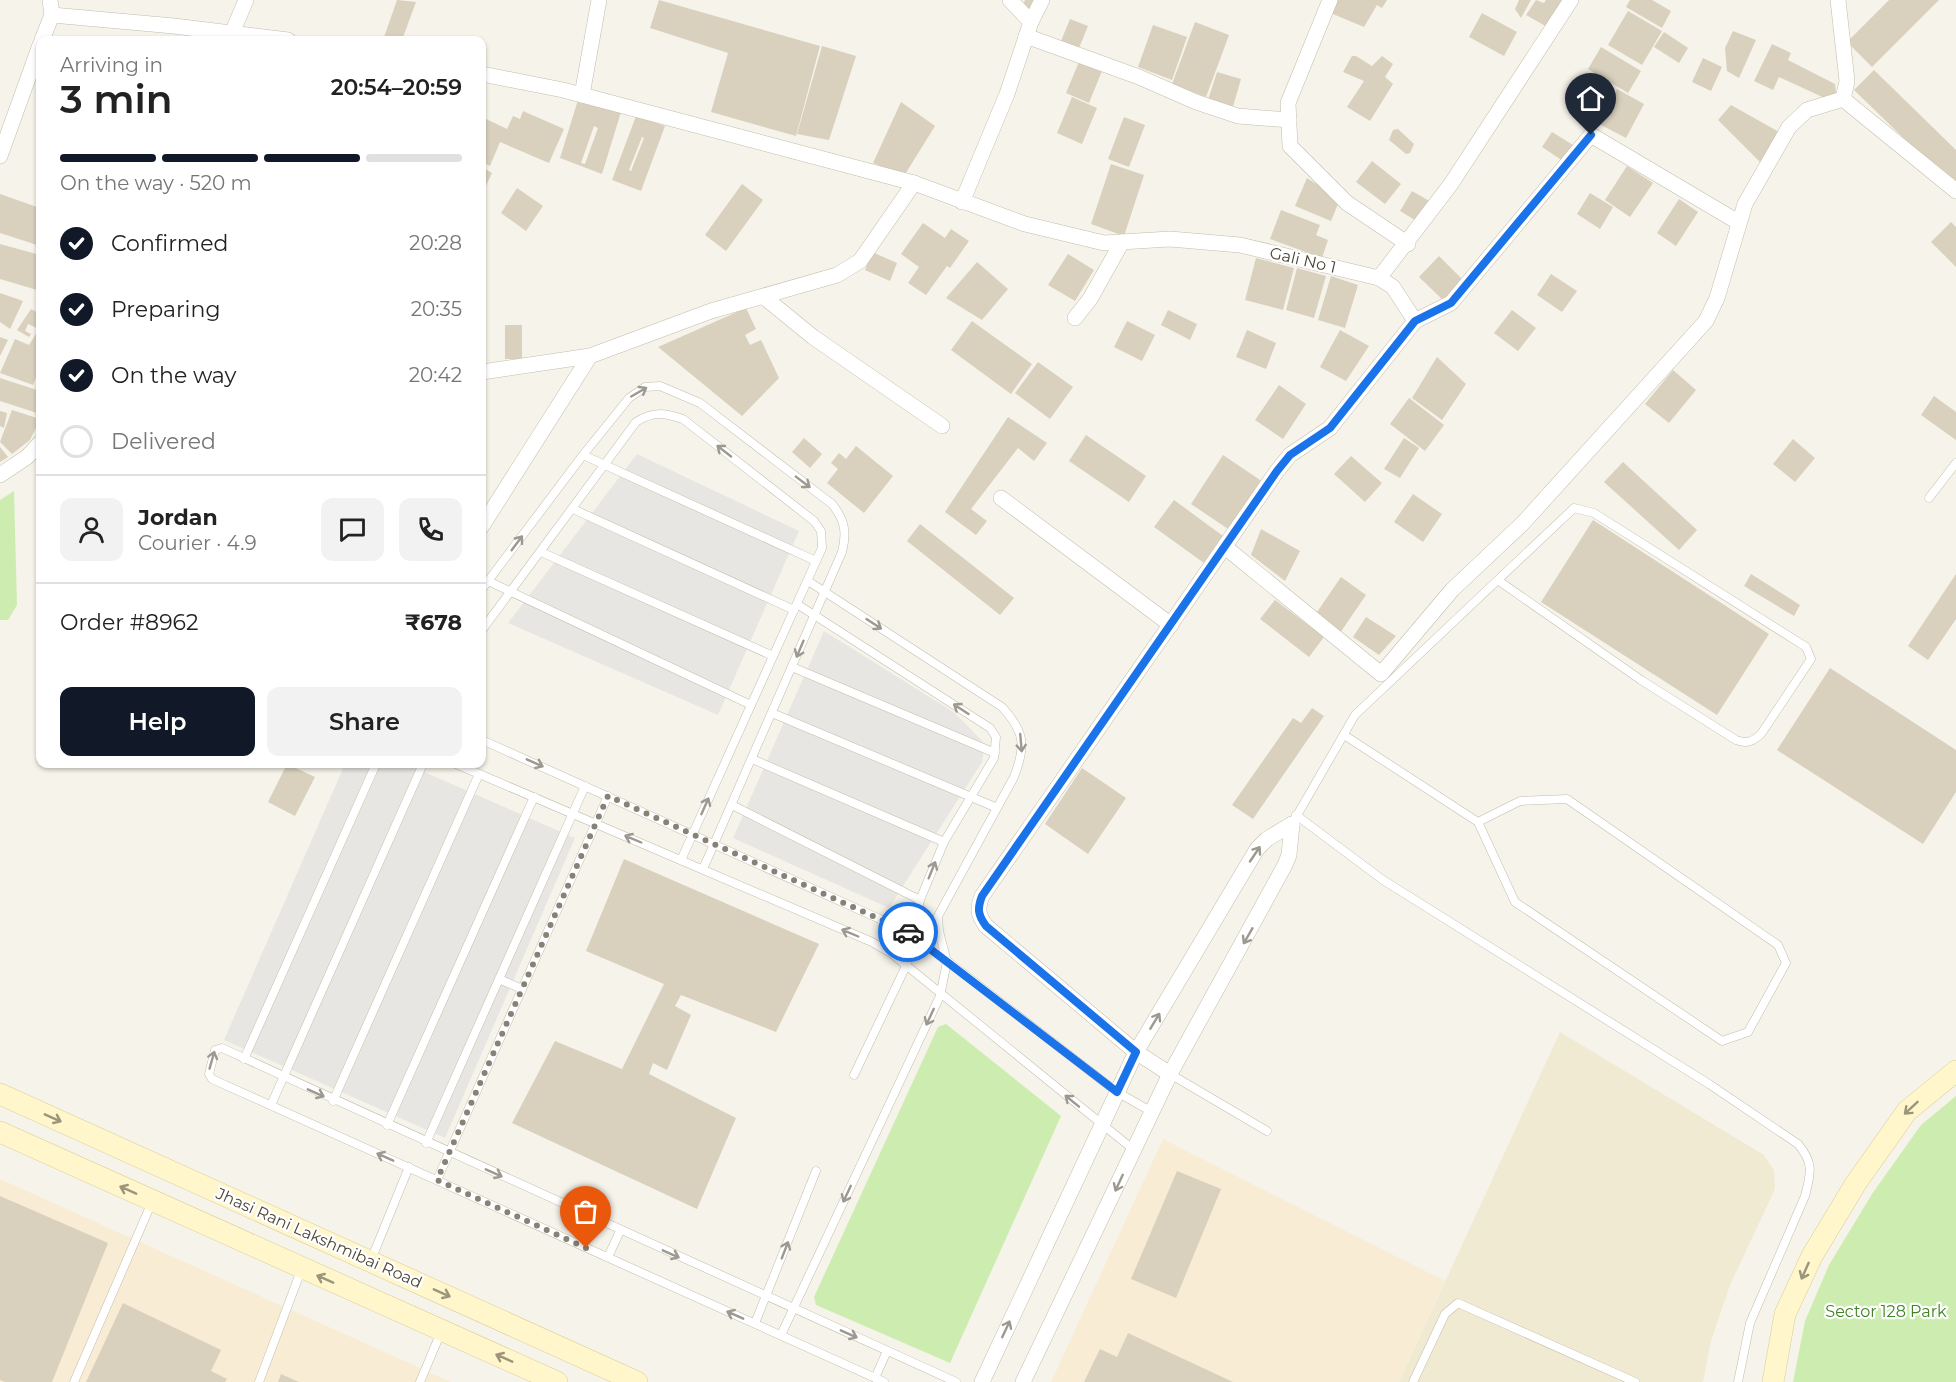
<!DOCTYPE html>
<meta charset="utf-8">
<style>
body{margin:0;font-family:Montserrat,sans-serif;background:#f2f2f2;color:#222;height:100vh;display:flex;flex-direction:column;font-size:22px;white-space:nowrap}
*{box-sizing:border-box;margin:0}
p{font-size:20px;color:#767676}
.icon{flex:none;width:33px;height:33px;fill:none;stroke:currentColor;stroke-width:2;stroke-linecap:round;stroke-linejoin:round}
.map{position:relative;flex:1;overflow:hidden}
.details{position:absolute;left:36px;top:36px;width:450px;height:732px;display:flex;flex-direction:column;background:#fff;border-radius:12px;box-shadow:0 2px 4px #0004}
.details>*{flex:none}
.pin{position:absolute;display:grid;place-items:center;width:51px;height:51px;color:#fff;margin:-62px -26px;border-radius:50% 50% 50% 0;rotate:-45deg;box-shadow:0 0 6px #0007}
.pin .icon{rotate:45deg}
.courier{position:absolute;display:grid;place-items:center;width:60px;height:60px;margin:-30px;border:4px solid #1a73e8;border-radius:50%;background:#fff;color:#222;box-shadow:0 2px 8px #0007}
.headline em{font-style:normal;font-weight:600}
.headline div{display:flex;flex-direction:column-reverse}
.headline{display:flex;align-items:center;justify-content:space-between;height:102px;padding:0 24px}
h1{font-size:39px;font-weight:600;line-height:45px}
.bar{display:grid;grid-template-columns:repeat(4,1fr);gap:9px 6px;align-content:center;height:72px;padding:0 24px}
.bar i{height:8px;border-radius:4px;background:#e0e0e0}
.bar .active{background:#111827}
.bar p{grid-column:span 4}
.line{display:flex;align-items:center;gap:15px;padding:0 24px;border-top:2px solid #e0e0e0}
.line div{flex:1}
.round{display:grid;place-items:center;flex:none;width:63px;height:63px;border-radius:12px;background:#f2f2f2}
ol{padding:0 24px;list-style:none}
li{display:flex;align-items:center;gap:18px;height:66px}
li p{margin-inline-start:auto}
li .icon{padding:6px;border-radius:50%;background:#111827;color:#fff;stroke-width:4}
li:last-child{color:#767676}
li i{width:33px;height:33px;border:3px solid #e0e0e0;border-radius:50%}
.cta{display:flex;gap:12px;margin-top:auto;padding:12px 24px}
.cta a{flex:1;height:69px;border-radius:12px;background:#111827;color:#fff;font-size:24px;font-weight:600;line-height:69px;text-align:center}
.cta a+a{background:#f2f2f2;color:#222}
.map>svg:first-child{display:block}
</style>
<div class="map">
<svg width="1956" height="1382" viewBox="0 0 1956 1382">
<rect width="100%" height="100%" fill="#f6f3ea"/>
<g fill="#f9ecd4">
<path d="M1163,1139l282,142 -46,101h-348z"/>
<path d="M0,1179l451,203h-451z"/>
</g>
<path fill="#f0ead3" d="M1560,1032l204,123 10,15 1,19 -45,96 -19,56 -8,41h-304z"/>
<g fill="#cdedb0">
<path d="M14,491l3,114 -9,15h-8v-120z"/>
<path d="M946,1024l115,92 -111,247 -134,-58 -2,-8 124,-270z"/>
<path d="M1956,1096v286h-163l12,-61 24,-56 43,-71 49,-69z"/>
</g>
<g fill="#e8e6e2">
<path d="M637,454l162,77 -81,184 -210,-92z"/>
<path d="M824,631l131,82 30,31 -3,18 -93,146 -156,-70z"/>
<path d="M345,764h61l169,74 -130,300 -221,-98z"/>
</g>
<g fill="#d9d1be" fill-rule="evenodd">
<path d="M397,0l19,2 -14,38h-19z"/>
<path d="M659,0l161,46 -24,90 -85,-24 17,-59 -78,-25z"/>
<path d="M1025,0h16l-8,16 -11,-9z"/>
<path d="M1334,0h53l-5,8 -5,-3 -13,22 -36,-15z"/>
<path d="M1519,0h12l-10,18 -6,-9z"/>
<path d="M1536,0l8,3 2,-3h21l-18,28 -23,-13z"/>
<path d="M1630,0h22l19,11 -9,17 -36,-21z"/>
<path d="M1889,0h50l-67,67 -25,-25z"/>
<path d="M1628,11l34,20 -20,34 -34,-20z"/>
<path d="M1482,13l35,19 -13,24 -35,-19z"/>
<path d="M1070,19l18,7 -9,22 -18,-7z"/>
<path d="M1195,22l34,13 -23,62 -34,-13z"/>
<path d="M1153,25l34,12 -15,43 -34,-13z"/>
<path d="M1733,31l23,9 -17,38 -12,-7 -2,-23z"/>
<path d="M1664,32l24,16 -9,15 -25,-16z"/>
<path d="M1772,44l19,9 -3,7 47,24 1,9 -7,7 -50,-23 -6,13 -19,-9z"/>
<path d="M822,46l34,10 -27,84 -32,-6z"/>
<path d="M1601,47l40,24 -13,22 -40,-24z"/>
<path d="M1352,56h4l16,10 10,-10 11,8 -8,13 8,7 -23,37 -23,-14 17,-26 -21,-9z"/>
<path d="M1081,57l23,9 -15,37 -23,-10z"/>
<path d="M1703,58l19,9 -11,24 -19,-9z"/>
<path d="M1874,70l82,80v30l-4,5 -98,-95z"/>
<path d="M1217,72l24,7 -9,31 -25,-7z"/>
<path d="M1617,89l27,15 -18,34 -27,-14z"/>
<path d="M1072,97l25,11 -15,36 -25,-11z"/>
<path d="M578,100l43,12 -19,62 -42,-16zM594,126l4,2 -13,36 -4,-1z"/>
<path d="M901,102l34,24 -31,50 -31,-13z"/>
<path d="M1731,105l50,28 -19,31 -44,-44z"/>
<path d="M523,111l41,18 -15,34 -49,-21 -10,24 -8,-4v-45l25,12 6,-13 7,3z"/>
<path d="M636,116l29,10 -24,65 -29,-11zM642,137l2,1 -13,33 -2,-1z"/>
<path d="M1124,117l21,8 -16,42 -21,-8z"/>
<path d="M1398,129l16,15 -4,9 -4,1 -17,-14 4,-10z"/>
<path d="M1552,132l21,13 -10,16 -21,-14z"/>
<path d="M1372,161l29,23 -16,20 -29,-22z"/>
<path d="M1111,164l33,11 -20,61 -33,-12z"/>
<path d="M1627,166l26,17 -23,34 -25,-17z"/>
<path d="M482,167l10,6 -10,21z"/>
<path d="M1307,178l33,21 -9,22 -36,-15z"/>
<path d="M742,184l21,16 -37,51 -21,-16z"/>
<path d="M517,188l26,18 -17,25 -25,-18z"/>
<path d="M1412,191l19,11 -13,20 -18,-11z"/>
<path d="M1590,193l23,14 -13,22 -23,-15z"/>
<path d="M0,194l40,14v38l-40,-13z"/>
<path d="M1679,199l19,13 -22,34 -19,-13z"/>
<path d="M1281,210l39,15 -4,10 12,5 -6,18 -52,-19z"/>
<path d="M1951,222l5,5v40l-25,-25z"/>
<path d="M923,223l22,15 6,-9 18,12 -19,27 -3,-2 -21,29 -18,-12 11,-16 -18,-13z"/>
<path d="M0,244l40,11v25l-3,10 -37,-11z"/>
<path d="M872,252l25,11 -7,18 -25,-11z"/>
<path d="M1068,254l26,16 -19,31 -27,-16z"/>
<path d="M1439,256l26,26 -20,20 -26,-25z"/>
<path d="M1256,258l38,10 -11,42 -38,-10z"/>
<path d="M977,262l31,27 -26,31 -36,-22z"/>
<path d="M1297,268l29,8 -12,42 -28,-8z"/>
<path d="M1551,274l26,17 -15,21 -25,-17z"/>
<path d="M1331,276l27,9 -13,43 -27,-8z"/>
<path d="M0,293l23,8 -13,28 -10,-7z"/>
<path d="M746,308l10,21 -11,6 5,10 11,-5 18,38 -37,38 -84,-69z"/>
<path d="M31,309l9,5v54l-7,17 -33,-12 15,-34 14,6 10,-16 -11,-5 -3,7 6,3 -2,3 -12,-7z"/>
<path d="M1168,310l29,14 -7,16 -29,-15z"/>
<path d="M1512,310l24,18 -18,23 -24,-18z"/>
<path d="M972,321l60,43 -21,30 -60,-44z"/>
<path d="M1127,321l28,14 -13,26 -28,-14z"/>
<rect x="505" y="325" width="17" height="34"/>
<path d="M1247,330l29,13 -10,26 -30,-12z"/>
<path d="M1340,330l29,16 -23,35 -26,-14z"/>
<path d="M0,337l8,3 -8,16z"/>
<path d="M1437,357l29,27 -24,36 -30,-22z"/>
<path d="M1038,362l35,25 -23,32 -35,-26z"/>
<path d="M1673,370l23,20 -27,33 -24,-19z"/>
<path d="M0,378l40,13v23l-40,-13z"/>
<path d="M1279,385l27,19 -23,35 -28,-19z"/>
<path d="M1934,396l22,16v28l-35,-25z"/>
<path d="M1409,398l35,27 -19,26 -35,-27z"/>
<path d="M12,410l28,9 -10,21 -18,14 -12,-12z"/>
<path d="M0,411l7,2 -3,15 -4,-2z"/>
<path d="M1008,417l39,26 -13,18 -16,-13 -47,61 16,12 -11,14 -31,-23z"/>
<path d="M1086,435l60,41 -17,26 -60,-41z"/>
<path d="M804,438l18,16 -12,14 -18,-16z"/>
<path d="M1404,438l15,10 -19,30 -16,-9z"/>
<path d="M1793,439l22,19 -20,24 -22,-18z"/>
<path d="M856,446l37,30 -29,37 -37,-30 11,-14 -7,-6 8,-10 7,6z"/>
<path d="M0,447l8,10 -8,5z"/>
<path d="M1223,455l43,29 -32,49 -43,-29z"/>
<path d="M1351,456l31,27 -17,19 -31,-28z"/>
<path d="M1623,462l74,68 -18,20 -75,-68z"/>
<path d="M1413,494l29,20 -19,28 -29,-20z"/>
<path d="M1174,500l49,36 -19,27 -50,-36z"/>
<path d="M1593,520l176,114 -52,81 -176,-113z"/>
<path d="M920,524l94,74 -14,17 -93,-74z"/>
<path d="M1261,529l39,22 -15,30 -34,-26z"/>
<path d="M1751,574l49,31 -6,11 -50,-30z"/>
<path d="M1956,574v45l-28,41 -20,-14z"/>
<path d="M1341,577l25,18 -26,38 -25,-18z"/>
<path d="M1275,600l49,37 -15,20 -49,-38z"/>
<path d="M1366,617l30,19 -17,19 -26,-18z"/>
<path d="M1830,668l126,82v42l-33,52 -146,-94z"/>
<path d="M1312,708l12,8 -71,103 -21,-14 61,-87 8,5z"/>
<path d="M287,764l28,13 -20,39 -27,-14z"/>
<path d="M1082,768l44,30 -38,56 -43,-30z"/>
<path d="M624,859l195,85 -43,88 -95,-37 -6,11 16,9 -24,55 -14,-7 -4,11 87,44 -39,91 -185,-86 43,-82 67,28 42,-85 -78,-33z"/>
<path d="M1177,1171l44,18 -45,109 -45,-19z"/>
<path d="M0,1196l108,47 -56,139h-47l-5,-2z"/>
<path d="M123,1303l98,47 -10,21 16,8 -2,3h-139z"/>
<path d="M1128,1333l105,49h-149l16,-33 17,8z"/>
<path d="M281,1374l18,8h-21z"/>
</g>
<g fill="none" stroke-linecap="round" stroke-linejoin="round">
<g stroke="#c3bdab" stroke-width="9">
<g id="lane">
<path d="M583,455l233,106"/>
<path d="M1929,498l27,-35"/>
<path d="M573,509l221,101"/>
<path d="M541,552l232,104"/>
<path d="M488,581l263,124"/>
<path d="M482,589l101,-134 46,-57 16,-11 15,-1 40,17 132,101c13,16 15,29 10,48l-139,317"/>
<path d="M797,604l193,124 6,9 -2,21 -50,84 -24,58 -14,66 -52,109"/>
<path d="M482,630l154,-208c17,-11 28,-9 47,-3l131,102 7,10 1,17 -141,312"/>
<path d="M792,667l203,86"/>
<path d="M772,713l223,94"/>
<path d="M1344,735l134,87 42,-21 47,-2 211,146 8,18 -38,69 -26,9 -207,-139 -37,-80"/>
<path d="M482,740l429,193 206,159 35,20"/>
<path d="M752,759l192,83"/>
<path d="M456,764l416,178 19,11 243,197"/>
<path d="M732,805l188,95"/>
<path d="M1296,815l87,65 326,204 89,60c16,19 13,29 7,52l-55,127 -12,59"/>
<path d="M1292,824l63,-109 219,-207 20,5 212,134 5,12 -50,75c-9,8 -14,10 -25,6l-95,-60 -142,-99"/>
<path d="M499,979l23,10"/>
<path d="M244,1059l132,-295"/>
<path d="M1170,1074l97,57"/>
<path d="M333,1101l146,-327"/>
<path d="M271,1105l152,-341"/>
<path d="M387,1125l147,-328"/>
<path d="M426,1143l159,-357"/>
<path d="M437,1180l171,-384"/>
<path d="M608,1257l12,-26"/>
<path d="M371,1260l38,-93"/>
<path d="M755,1323l61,-152"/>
<path d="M781,1335l159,-339 7,-34 -8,-31 -1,-15 76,-139c12,-31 11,-45 -12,-70l-194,-126"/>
<path d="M875,1378l12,-27"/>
<path d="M74,1382l78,-180"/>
<path d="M259,1382l43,-114"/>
<path d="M420,1382l21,-50"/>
<path d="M884,1382l-672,-303 -3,-5 6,-24 7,-2 734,334"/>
<path d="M1413,1382l32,-68 13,-11 177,79"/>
</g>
</g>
<g stroke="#c3bdab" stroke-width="16">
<g id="street">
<path d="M1010,0l21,22"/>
<path d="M1330,0l-42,103 2,43 57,57 61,41"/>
<path d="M1838,0l9,81 -4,18"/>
<path d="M52,15l122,11 114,14"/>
<path d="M232,33l14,-33"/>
<path d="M1026,36l113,41 57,25 42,14 51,4"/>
<path d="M42,40l10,-25 -2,-15"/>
<path d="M482,74l81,16 351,93 111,41 79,19 66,-4 70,6 139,33 14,9 22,34"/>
<path d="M582,95l17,-95"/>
<path d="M1843,99l113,92"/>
<path d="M0,156l40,-111"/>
<path d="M962,202l45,-108 24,-72 11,-22"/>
<path d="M1379,278l72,-94 120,-184"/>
<path d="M764,297l49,40 129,89"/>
<path d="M1075,318l15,-19 32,-57"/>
<path d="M482,372l108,-16"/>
<path d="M0,475l27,-18 13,-14"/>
<path d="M1001,498l170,127"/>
<path d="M482,526l108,-170 121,-45 126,-36 23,-14 54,-78"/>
<path d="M1225,547l156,127 71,-84 71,-67 183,-202 11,-23 28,-94 44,-77 18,-17 36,-11"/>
<path d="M1170,1074l-34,-22 -150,-126c-8,-11 -9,-17 -4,-30l295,-425 13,-16 40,-27 85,-107 36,-18 140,-168 147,87"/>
<path d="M982,1382l154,-330 121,-203 10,-10 25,-15"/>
<path d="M1023,1382l147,-308 115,-209 4,-10 3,-31"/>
</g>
</g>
<g stroke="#dacd96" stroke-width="22">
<g id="secondary">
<path d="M0,1094l637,288"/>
<path d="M0,1132l557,250"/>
<path d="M1773,1382l12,-68 27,-58 44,-73 51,-72 49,-40"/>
</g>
</g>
<use href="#lane" stroke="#fff" stroke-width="8"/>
<use href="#street" stroke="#fff" stroke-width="15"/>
<use href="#secondary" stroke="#fff7cb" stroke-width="21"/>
</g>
<defs><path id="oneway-shaft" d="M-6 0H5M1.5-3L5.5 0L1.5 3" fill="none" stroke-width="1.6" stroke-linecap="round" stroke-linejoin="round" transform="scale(1.5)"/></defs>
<g stroke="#9c9991">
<use href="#oneway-shaft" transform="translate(639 392) rotate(-30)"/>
<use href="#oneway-shaft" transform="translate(724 451) rotate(-142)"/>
<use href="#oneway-shaft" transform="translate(803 482) rotate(37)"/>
<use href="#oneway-shaft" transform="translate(517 543) rotate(-53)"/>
<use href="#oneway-shaft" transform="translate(874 624) rotate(33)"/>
<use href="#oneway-shaft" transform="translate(800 649) rotate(113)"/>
<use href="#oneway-shaft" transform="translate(961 709) rotate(-147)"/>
<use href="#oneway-shaft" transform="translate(1021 743) rotate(85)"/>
<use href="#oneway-shaft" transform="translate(535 763) rotate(24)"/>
<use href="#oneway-shaft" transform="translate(705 806) rotate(-66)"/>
<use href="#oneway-shaft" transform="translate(633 839) rotate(-157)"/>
<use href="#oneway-shaft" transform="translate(1255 854) rotate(-56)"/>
<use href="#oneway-shaft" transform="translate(932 870) rotate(-68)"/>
<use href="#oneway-shaft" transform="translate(850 933) rotate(-157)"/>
<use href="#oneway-shaft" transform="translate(1248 936) rotate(120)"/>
<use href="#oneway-shaft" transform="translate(930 1017) rotate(115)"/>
<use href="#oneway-shaft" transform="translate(1155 1021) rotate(-59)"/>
<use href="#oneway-shaft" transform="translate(212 1060) rotate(-74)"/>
<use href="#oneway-shaft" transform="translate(316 1093) rotate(24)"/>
<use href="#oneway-shaft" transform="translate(1072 1101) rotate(-141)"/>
<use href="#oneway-shaft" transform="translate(385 1157) rotate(-156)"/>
<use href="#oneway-shaft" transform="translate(494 1173) rotate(24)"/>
<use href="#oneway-shaft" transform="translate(1119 1183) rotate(115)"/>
<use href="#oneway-shaft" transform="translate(847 1194) rotate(115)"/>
<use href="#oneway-shaft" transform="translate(785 1250) rotate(-69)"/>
<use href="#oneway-shaft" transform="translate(671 1254) rotate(24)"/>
<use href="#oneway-shaft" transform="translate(735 1315) rotate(-156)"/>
<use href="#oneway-shaft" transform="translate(1006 1329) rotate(-65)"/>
<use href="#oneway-shaft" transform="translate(849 1334) rotate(24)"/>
</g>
<g stroke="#9c957a">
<use href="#oneway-shaft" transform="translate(1911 1108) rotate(137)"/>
<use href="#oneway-shaft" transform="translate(53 1118) rotate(24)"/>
<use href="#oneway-shaft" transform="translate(128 1190) rotate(-156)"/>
<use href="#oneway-shaft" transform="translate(1805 1271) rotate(114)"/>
<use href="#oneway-shaft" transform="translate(325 1279) rotate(-156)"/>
<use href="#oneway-shaft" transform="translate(442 1293) rotate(24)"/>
<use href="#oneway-shaft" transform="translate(504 1358) rotate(-156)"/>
</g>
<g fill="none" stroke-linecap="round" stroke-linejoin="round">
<path stroke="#878276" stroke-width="6" stroke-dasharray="0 10.8" d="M586,1248l-149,-68 171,-384 300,136"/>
<path stroke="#1a73e8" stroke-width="8" d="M908,932l209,160 19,-40 -150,-126c-8,-11 -9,-17 -4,-30l295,-425 13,-16 40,-27 85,-107 36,-18 140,-168"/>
</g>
<g text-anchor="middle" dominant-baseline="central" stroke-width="4.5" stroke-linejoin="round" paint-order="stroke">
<g font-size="16" fill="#4b4537" stroke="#fff">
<text transform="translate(1303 260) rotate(13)">Gali No 1</text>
<text transform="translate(319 1238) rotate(24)">Jhasi Rani Lakshmibai Road</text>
</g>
<g font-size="16" fill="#408324" stroke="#fff">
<text x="1886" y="1311">Sector 128 Park</text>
</g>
</g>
</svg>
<div class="pin" style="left:586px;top:1248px;background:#ea580c"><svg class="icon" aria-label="bag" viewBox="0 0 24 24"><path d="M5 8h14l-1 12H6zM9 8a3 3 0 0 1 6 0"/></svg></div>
<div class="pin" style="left:1591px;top:135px;background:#1f2937"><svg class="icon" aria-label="home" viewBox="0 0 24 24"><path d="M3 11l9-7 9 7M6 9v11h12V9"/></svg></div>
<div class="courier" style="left:908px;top:932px"><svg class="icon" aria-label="car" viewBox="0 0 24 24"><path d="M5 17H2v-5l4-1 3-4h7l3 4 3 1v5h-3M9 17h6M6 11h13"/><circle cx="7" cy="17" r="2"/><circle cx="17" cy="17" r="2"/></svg></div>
<section class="details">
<div class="headline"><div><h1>3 min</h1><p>Arriving in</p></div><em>20:54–20:59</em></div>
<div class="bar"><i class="active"></i><i class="active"></i><i class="active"></i><i></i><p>On the way · 520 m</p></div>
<ol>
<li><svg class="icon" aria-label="check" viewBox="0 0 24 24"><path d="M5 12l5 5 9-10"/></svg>Confirmed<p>20:28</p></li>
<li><svg class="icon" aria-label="check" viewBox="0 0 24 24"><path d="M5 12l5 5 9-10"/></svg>Preparing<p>20:35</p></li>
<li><svg class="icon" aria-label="check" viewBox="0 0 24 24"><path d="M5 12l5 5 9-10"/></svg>On the way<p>20:42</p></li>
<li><i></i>Delivered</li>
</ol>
<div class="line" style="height:108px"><a class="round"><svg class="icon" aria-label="person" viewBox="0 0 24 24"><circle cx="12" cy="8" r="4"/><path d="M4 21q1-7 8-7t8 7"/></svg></a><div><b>Jordan</b><p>Courier · 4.9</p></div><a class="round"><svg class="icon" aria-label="chat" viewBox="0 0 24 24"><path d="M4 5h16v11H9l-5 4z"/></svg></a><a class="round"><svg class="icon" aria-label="phone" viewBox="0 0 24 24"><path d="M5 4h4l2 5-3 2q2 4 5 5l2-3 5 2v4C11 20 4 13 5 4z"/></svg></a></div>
<div class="line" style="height:78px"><div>Order #8962</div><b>₹678</b></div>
<div class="cta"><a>Help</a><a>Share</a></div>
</section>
</div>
